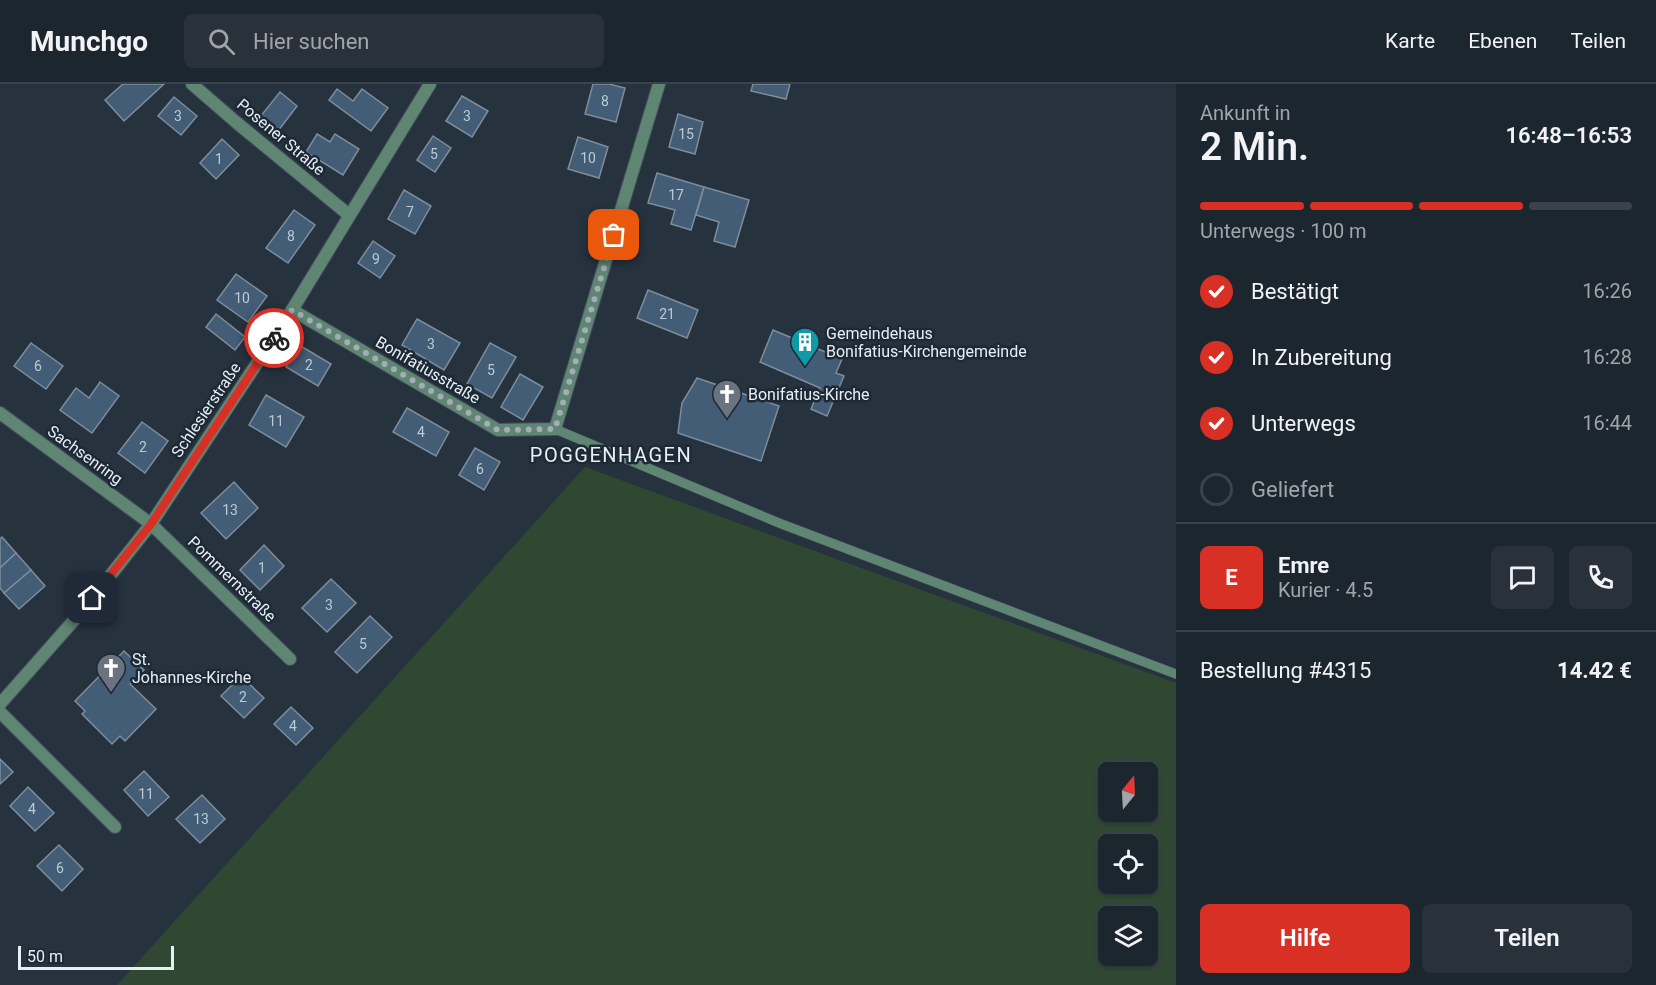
<!DOCTYPE html>
<html lang="de">
<meta charset="utf-8">
<style>
body{margin:0;font-family:Roboto,sans-serif;background:#29323b;color:#f1f3f6;height:100vh;display:flex;flex-direction:column;font-size:22px;white-space:nowrap}
*{box-sizing:border-box;margin:0}
p{font-size:20px;color:#a0a5aa}
.icon{flex:none;width:33px;height:33px;fill:none;stroke:currentColor;stroke-width:2;stroke-linecap:round;stroke-linejoin:round}
.map{position:relative;flex:1;overflow:hidden}
.drawer{display:flex;flex-direction:column;background:#1c262f;width:480px}
.drawer>*{flex:none}
.needle{width:39px;rotate:18deg}
.buttons{position:absolute;left:1098px;top:678px;display:grid;gap:12px}
.buttons a{display:grid;place-items:center;width:60px;height:60px;border-radius:9px;background:#1c262f;box-shadow:0 2px 4px #0004,0 0 0 2px #3a434b;font-size:30px}
.scale{position:absolute;left:18px;bottom:15px;width:156px;box-sizing:border-box;padding-left:6px;border:3px solid #e6eef6;border-top:0;font-size:16px;line-height:21px;white-space:nowrap;color:#e6eef6;-webkit-text-stroke:4px #1d2934;paint-order:stroke}
.pin{position:absolute;display:grid;place-items:center;width:51px;height:51px;color:#fff;margin:-26px;border-radius:12px;box-shadow:0 3px 9px #0006}
.courier{position:absolute;display:grid;place-items:center;width:60px;height:60px;margin:-30px;border:4px solid #d93025;border-radius:50%;background:#fff;color:#222;box-shadow:0 2px 8px #0007}
.headline em{font-style:normal;font-weight:600}
.headline div{display:flex;flex-direction:column-reverse}
.headline{display:flex;align-items:center;justify-content:space-between;height:102px;padding:0 24px}
h1{font-size:39px;font-weight:600;line-height:45px}
.bar{display:grid;grid-template-columns:repeat(4,1fr);gap:9px 6px;align-content:center;height:72px;padding:0 24px}
.bar i{height:8px;border-radius:4px;background:#3a434b}
.bar .selected{background:#d93025}
.bar p{grid-column:span 4}
.line{display:flex;align-items:center;gap:15px;padding:0 24px;border-top:2px solid #3a434b}
.line div{flex:1}
.round{display:grid;place-items:center;flex:none;width:63px;height:63px;border-radius:9px;background:#29323b}
ol{padding:0 24px;list-style:none}
li{display:flex;align-items:center;gap:18px;height:66px}
li p{margin-inline-start:auto}
li .icon{padding:6px;border-radius:50%;background:#d93025;color:#fff;stroke-width:4}
li:last-child{color:#a0a5aa}
li i{width:33px;height:33px;border:3px solid #3a434b;border-radius:50%}
.action{display:flex;gap:12px;margin-top:auto;padding:12px 24px}
.action a{flex:1;height:69px;border-radius:9px;background:#d93025;color:#fff;font-size:24px;font-weight:600;line-height:69px;text-align:center}
.action a+a{background:#29323b;color:#f1f3f6}
header{display:flex;align-items:center;gap:36px;box-sizing:border-box;height:84px;padding:0 30px;background:#1c262f;border-bottom:2px solid #3a434b}
header strong{font-size:28px}
nav{display:flex;gap:33px;margin-inline-start:auto;font-size:21px}
.search{width:420px;height:54px;background:#29323b;display:flex;align-items:center;gap:15px;box-sizing:border-box;padding:0 21px;border-radius:9px;color:#a0a5aa;font-size:22px}
main{display:flex;flex:1;min-height:0}
.map>svg:first-child{display:block}
</style>
<header>
<strong>Munchgo</strong>
<div class="search"><svg class="icon" aria-label="search" viewBox="0 0 24 24"><circle cx="10" cy="10" r="6"/><path d="M15 15l6 6"/></svg>Hier suchen</div>
<nav><a>Karte</a><a>Ebenen</a><a>Teilen</a></nav>
</header>
<main>
<div class="map">
<svg width="1176" height="901" viewBox="0 0 1176 901">
<rect width="100%" height="100%" fill="#26333f"/>
<path fill="#304831" fill-rule="evenodd" d="M585,383l591,216v302h-1059zM1108,688h40v40h-40zM1108,760h40v40h-40zM1108,832h40v40h-40z"/>
<g fill="#425d75" stroke="#7e8d9b" stroke-width="1.5">
<path d="M123,0h41l-40,37 -19,-21z"/>
<path d="M593,0h16l16,4 -9,34 -31,-8z"/>
<path d="M753,0h37l-4,15 -35,-8z"/>
<path d="M337,5l16,12 9,-12 26,19 -17,23 -42,-31z"/>
<path d="M280,8l17,14 -19,25 -18,-14z"/>
<path d="M462,12l26,15 -16,26 -26,-16z"/>
<path d="M174,13l23,19 -16,19 -23,-19z"/>
<path d="M678,30l25,8 -8,32 -26,-7z"/>
<path d="M317,50l13,8 5,-8 24,15 -16,26 -37,-23z"/>
<path d="M433,52l18,12 -16,24 -18,-12z"/>
<path d="M578,53l30,10 -9,31 -31,-9z"/>
<path d="M222,55l17,16 -23,24 -16,-16z"/>
<path d="M657,89l47,14 -13,43 -20,-6 4,-14 -27,-7z"/>
<path d="M704,103l45,13 -14,47 -21,-6 5,-19 -23,-7z"/>
<path d="M404,106l27,16 -16,28 -27,-15z"/>
<path d="M294,126l21,15 -27,38 -22,-15z"/>
<path d="M373,157l22,15 -15,22 -22,-15z"/>
<path d="M236,190l31,22 -19,26 -31,-22z"/>
<path d="M648,206l50,20 -11,28 -50,-20z"/>
<path d="M216,230l29,23 -10,13 -29,-23z"/>
<path d="M417,235l43,24 -16,27 -42,-25z"/>
<path d="M773,246l69,29 -6,14 8,3 -17,40 -16,-7 9,-21 -60,-26z"/>
<path d="M31,259l32,23 -17,23 -32,-23z"/>
<path d="M490,259l26,14 -24,41 -25,-14z"/>
<path d="M299,261l32,19 -13,22 -32,-19z"/>
<path d="M520,290l23,13 -20,33 -22,-13z"/>
<path d="M697,294l82,28 -18,55 -83,-28 4,-30z"/>
<path d="M100,298l19,14 -27,37 -32,-23 16,-22 13,10z"/>
<path d="M266,311l38,22 -18,30 -37,-22z"/>
<path d="M407,324l42,24 -13,24 -43,-24z"/>
<path d="M142,338l26,19 -23,32 -27,-20z"/>
<path d="M475,364l25,14 -16,28 -25,-15z"/>
<path d="M234,398l24,26 -32,31 -25,-26z"/>
<path d="M2,453l14,16 -16,15v-29z"/>
<path d="M264,461l20,21 -24,24 -20,-20z"/>
<path d="M16,469l15,17 -27,23 -4,-5v-20z"/>
<path d="M31,486l14,16 -26,23 -15,-16z"/>
<path d="M331,495l25,24 -29,29 -25,-24z"/>
<path d="M370,532l22,21 -35,36 -22,-21z"/>
<path d="M124,567l20,19 -14,14 26,25 -31,32 -5,-5 -8,8 -30,-30 3,-3 -10,-10z"/>
<path d="M241,592l23,22 -20,20 -23,-22z"/>
<path d="M291,623l22,21 -17,17 -22,-21z"/>
<path d="M0,675l13,13 -13,12z"/>
<path d="M144,687l25,26 -21,19 -24,-26z"/>
<path d="M28,703l26,26 -19,18 -25,-25z"/>
<path d="M202,711l23,24 -25,24 -24,-24z"/>
<path d="M59,761l24,24 -21,22 -25,-25z"/>
</g>
<g fill="none" stroke-linecap="round" stroke-linejoin="round">
<g stroke="#45515c" stroke-width="10">
<path id="lane" d="M555,345l224,94 397,151"/>
</g>
<g stroke="#45515c" stroke-width="14">
<g id="street">
<path d="M192,0l45,39 112,92"/>
<path d="M292,226l206,120 57,-1 104,-345"/>
<path d="M0,329l151,111 139,135"/>
<path d="M0,620l83,-94 68,-86 141,-214 138,-226"/>
<path d="M0,628l115,115"/>
</g>
</g>
<use href="#lane" stroke="#5f8573" stroke-width="9"/>
<use href="#street" stroke="#5f8573" stroke-width="12"/>
</g>
<g fill="none" stroke-linecap="round" stroke-linejoin="round">
<path stroke="#a3adb6" stroke-width="6" stroke-dasharray="0 10.8" d="M274,254l18,-28 206,120 57,-1 59,-194"/>
<path stroke="#d93025" stroke-width="8" d="M92,514l59,-74 123,-186"/>
</g>
<defs>
<g id="building-pin" transform="scale(1.5)"><path d="M0 17L-7.5 6A9.5 9.5 0 1 1 7.5 6Z" fill="#0f9aa8" stroke="#1d2934"/><path d="M-4-6H4V6H1V3H-1V6H-4ZM-2.5-4.3h1.7v1.8h-1.7ZM.8-4.3h1.7v1.8H.8ZM-2.5-1h1.7V.8h-1.7ZM.8-1h1.7V.8H.8Z" fill="#fff"/></g>
<g id="church-pin" transform="scale(1.5)"><path d="M0 17L-7.5 6A9.5 9.5 0 1 1 7.5 6Z" fill="#6b7280" stroke="#1d2934"/><path d="M-1.2-6h2.4v3.5h3.3v2.4h-3.3V6h-2.4V-.1h-3.3v-2.4h3.3Z" fill="#fff"/></g>
</defs>
<g fill-rule="evenodd">
<use href="#building-pin" x="805" y="258"/>
<use href="#church-pin" x="727" y="310"/>
<use href="#church-pin" x="111" y="584"/>
</g>
<g text-anchor="middle" dominant-baseline="central" stroke-width="5" stroke-linejoin="round" paint-order="stroke">
<g font-size="14" fill="#bdcad6">
<text x="605" y="17">8</text>
<text x="178" y="32">3</text>
<text x="467" y="32">3</text>
<text x="686" y="50">15</text>
<text x="434" y="70">5</text>
<text x="588" y="74">10</text>
<text x="219" y="75">1</text>
<text x="676" y="111">17</text>
<text x="410" y="128">7</text>
<text x="291" y="152">8</text>
<text x="376" y="175">9</text>
<text x="242" y="214">10</text>
<text x="667" y="230">21</text>
<text x="431" y="260">3</text>
<text x="309" y="281">2</text>
<text x="38" y="282">6</text>
<text x="491" y="286">5</text>
<text x="276" y="337">11</text>
<text x="421" y="348">4</text>
<text x="143" y="363">2</text>
<text x="480" y="385">6</text>
<text x="230" y="426">13</text>
<text x="262" y="484">1</text>
<text x="329" y="521">3</text>
<text x="363" y="560">5</text>
<text x="243" y="613">2</text>
<text x="293" y="642">4</text>
<text x="146" y="710">11</text>
<text x="32" y="725">4</text>
<text x="201" y="735">13</text>
<text x="60" y="784">6</text>
</g>
<g font-size="16" fill="#e6eef6" stroke="#1d2934">
<text transform="translate(281 53) rotate(40)">Posener Straße</text>
<text transform="translate(428 286) rotate(30)">Bonifatiusstraße</text>
<text transform="translate(206 326) rotate(-56)">Schlesierstraße</text>
<text transform="translate(85 371) rotate(36)">Sachsenring</text>
<text transform="translate(232 495) rotate(44)">Pommernstraße</text>
</g>
<g font-size="16" fill="#e6eef6" stroke="#1d2934" text-anchor="start">
<text x="826" y="249">Gemeindehaus<tspan x="826" dy="18">Bonifatius-Kirchengemeinde</tspan></text>
<text x="748" y="310">Bonifatius-Kirche</text>
<text x="132" y="575">St.<tspan x="132" dy="18">Johannes-Kirche</tspan></text>
</g>
<g font-size="20" letter-spacing="1.5" fill="#e6eef6" stroke="#1d2934">
<text x="611" y="371">POGGENHAGEN</text>
</g>
</g>
</svg>
<div class="buttons">
<a><svg class="needle" viewBox="-14 -14 28 28"><path d="M0-13l5 13h-10z" fill="#e53935"/><path d="M0 13l5-13h-10z" fill="#a0a5aa"/></svg></a>
<a><svg class="icon" aria-label="locate" viewBox="0 0 24 24"><circle cx="12" cy="12" r="6"/><path d="M12 2v4M12 18v4M2 12h4M18 12h4"/></svg></a>
<a><svg class="icon" aria-label="layers" viewBox="0 0 24 24"><path d="M12 4l9 5-9 5-9-5zM3 14l9 5 9-5"/></svg></a>
</div>
<div class="scale">50 m</div>
<div class="pin" style="left:614px;top:151px;background:#ea580c"><svg class="icon" aria-label="bag" viewBox="0 0 24 24"><path d="M5 8h14l-1 12H6zM9 8a3 3 0 0 1 6 0"/></svg></div>
<div class="pin" style="left:92px;top:514px;background:#1f2937"><svg class="icon" aria-label="home" viewBox="0 0 24 24"><path d="M3 11l9-7 9 7M6 9v11h12V9"/></svg></div>
<div class="courier" style="left:274px;top:254px"><svg class="icon" aria-label="bike" viewBox="0 0 24 24"><circle cx="6" cy="16" r="4"/><circle cx="18" cy="16" r="4"/><path d="M6 16l4-8h5l3 8M10 8l3 8H6M13 5h3"/></svg></div>
</div>
<section class="drawer">
<div class="headline"><div><h1>2 Min.</h1><p>Ankunft in</p></div><em>16:48–16:53</em></div>
<div class="bar"><i class="selected"></i><i class="selected"></i><i class="selected"></i><i></i><p>Unterwegs · 100 m</p></div>
<ol>
<li><svg class="icon" aria-label="check" viewBox="0 0 24 24"><path d="M5 12l5 5 9-10"/></svg>Bestätigt<p>16:26</p></li>
<li><svg class="icon" aria-label="check" viewBox="0 0 24 24"><path d="M5 12l5 5 9-10"/></svg>In Zubereitung<p>16:28</p></li>
<li><svg class="icon" aria-label="check" viewBox="0 0 24 24"><path d="M5 12l5 5 9-10"/></svg>Unterwegs<p>16:44</p></li>
<li><i></i>Geliefert</li>
</ol>
<div class="line" style="height:108px"><b class="round" style="background:#d93025;color:#fff">E</b><div><b>Emre</b><p>Kurier · 4.5</p></div><a class="round"><svg class="icon" aria-label="chat" viewBox="0 0 24 24"><path d="M4 5h16v11H9l-5 4z"/></svg></a><a class="round"><svg class="icon" aria-label="phone" viewBox="0 0 24 24"><path d="M5 4h4l2 5-3 2q2 4 5 5l2-3 5 2v4C11 20 4 13 5 4z"/></svg></a></div>
<div class="line" style="height:78px"><div>Bestellung #4315</div><b>14.42 €</b></div>
<div class="action"><a>Hilfe</a><a>Teilen</a></div>
</section>
</main>
